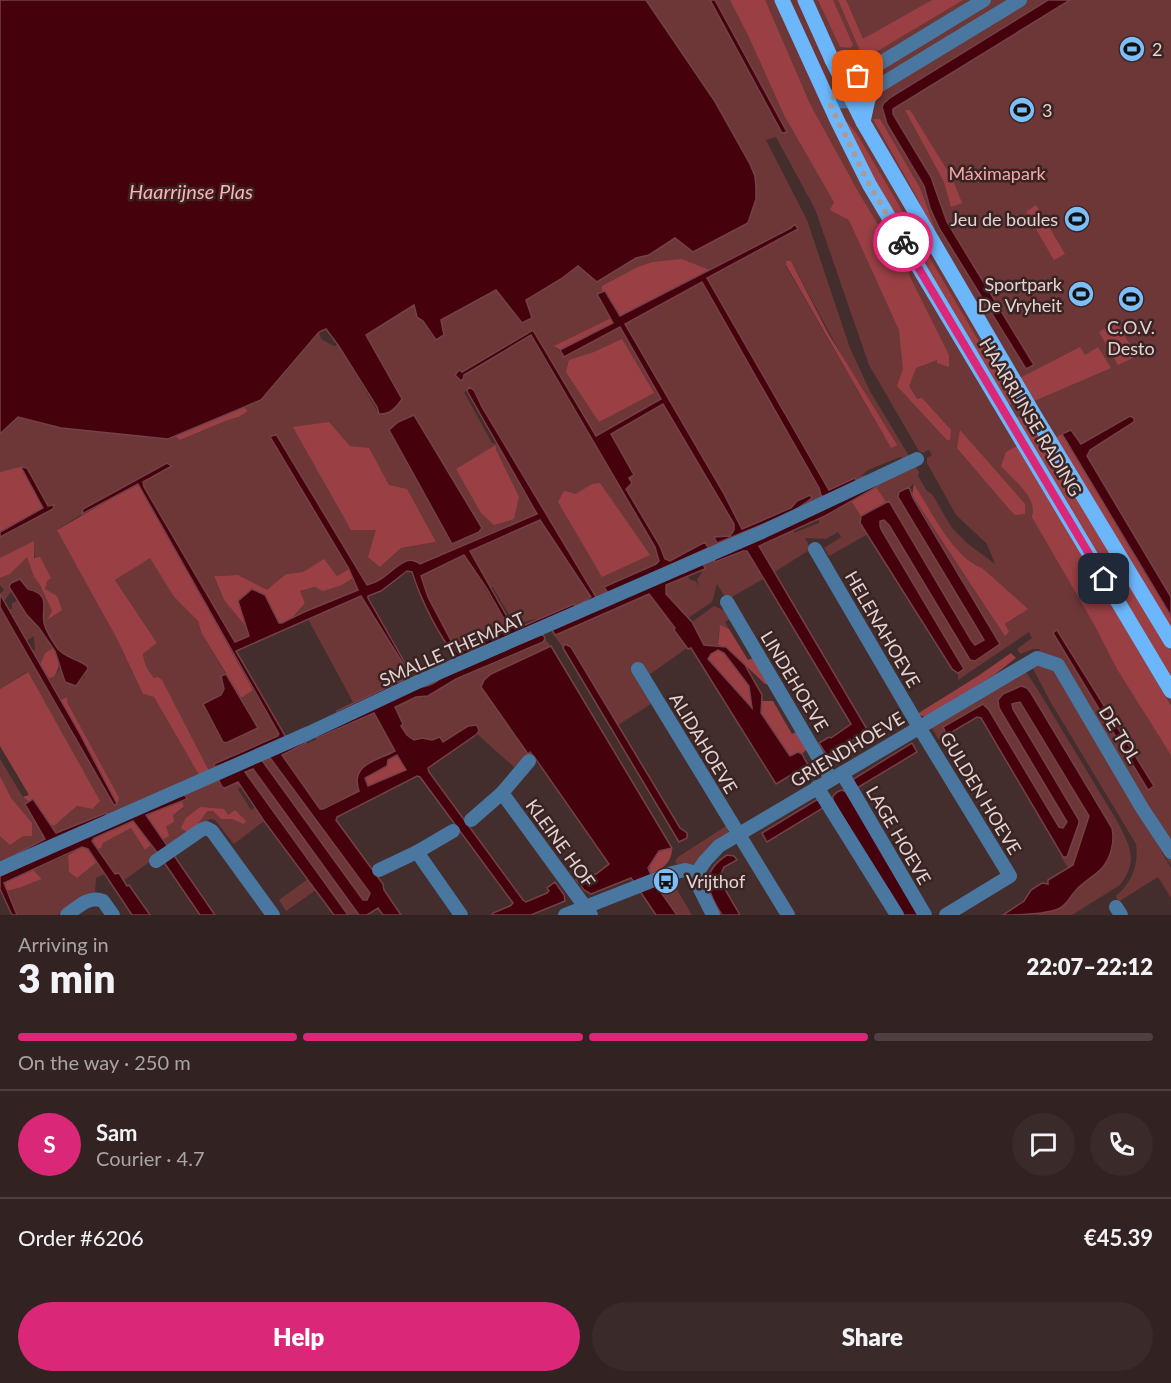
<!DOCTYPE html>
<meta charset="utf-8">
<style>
body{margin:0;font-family:Lato,sans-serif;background:#3b2a2a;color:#f1f3f6;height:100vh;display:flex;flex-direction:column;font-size:22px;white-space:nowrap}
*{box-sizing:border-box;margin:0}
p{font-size:20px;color:#a9a4a5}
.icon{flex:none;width:33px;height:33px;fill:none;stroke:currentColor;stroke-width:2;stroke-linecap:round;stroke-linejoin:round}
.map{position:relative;height:915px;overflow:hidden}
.side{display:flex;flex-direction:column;background:#322;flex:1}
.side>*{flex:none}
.pin{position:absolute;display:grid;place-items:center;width:51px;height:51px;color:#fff;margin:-26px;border-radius:12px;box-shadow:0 3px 9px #0006}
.courier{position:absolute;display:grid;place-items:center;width:60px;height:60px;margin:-30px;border:4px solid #db2777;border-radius:50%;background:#fff;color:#222;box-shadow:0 2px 8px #0007}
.overview em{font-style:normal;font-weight:800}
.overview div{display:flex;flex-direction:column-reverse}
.overview{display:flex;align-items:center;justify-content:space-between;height:102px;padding:0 18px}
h1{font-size:39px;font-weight:800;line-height:45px}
.bar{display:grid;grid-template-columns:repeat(4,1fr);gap:9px 6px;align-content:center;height:72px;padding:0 18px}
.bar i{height:8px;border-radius:4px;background:#4e3f40}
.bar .selected{background:#db2777}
.bar p{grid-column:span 4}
.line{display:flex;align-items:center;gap:15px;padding:0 18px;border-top:2px solid #4e3f40}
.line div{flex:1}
.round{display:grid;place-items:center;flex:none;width:63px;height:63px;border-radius:32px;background:#3b2a2a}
.cta{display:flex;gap:12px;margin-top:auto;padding:12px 18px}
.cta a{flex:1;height:69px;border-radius:36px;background:#db2777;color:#fff;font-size:24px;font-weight:800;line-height:69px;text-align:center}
.cta a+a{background:#3b2a2a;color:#f1f3f6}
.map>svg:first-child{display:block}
</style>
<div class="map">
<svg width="1171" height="915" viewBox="0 0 1171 915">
<rect width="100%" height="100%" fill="#442d2d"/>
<g fill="#6d3738" fill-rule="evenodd">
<path d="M646,0h525v865l-14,-21 14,24v30l-13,-21 -40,25 -2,-6c16,-14 23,-31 20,-52l-86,-143 -19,-36 18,2 -10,-18h-6l-13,5 -3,-5 15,-11 -3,-6 -71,48v-7l5,-3 -81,-139 -2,-5v-5l4,-1 5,5 86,136 25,-17 -88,-149 93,129 14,-9 -37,-47c-29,-11 -52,-57 -68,-84l-9,6 79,150 -9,6 -4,-6 -95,-153 -161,75 28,-11h4l16,28 -36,21 -10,-16 -5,18 -24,16 -22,-24 -1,-9 22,-9 4,4 5,1 3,6 -2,-8 5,-6 -2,-2 5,-3v-2l-261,109c-9,10 -16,12 -31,13l-144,67 101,138 -3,7 -4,1 -103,-142 -34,29 12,-7 3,6 -3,2 13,21 4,-3 9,14 -30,23 -19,-24 -5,-1 -15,9 11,-17h7l8,8h12l-5,-4 -28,-8 -12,26 -20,16 -6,-9 6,-4 -2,-10 7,-11 11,-7 -2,-7 5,-2 -2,-4 -12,2 -173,79v-11l4,-6 -4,2v-102l23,38 6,5 -4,2 21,35 -3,2 62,-28 -49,21 -8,-11 6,3 23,-20 15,3 -65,-137 -27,17v-82l114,198 3,-2 -18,-41 -32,-60 -1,-5 -6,3 -14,-25 3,3 5,-1 6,-8 5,13h15l5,-6 -8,-17c-4,-1 -10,-2 -13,-5 -8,-6 -19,-23 -20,-33 -1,-8 2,-16 -2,-24 -4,-8 -13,-7 -19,-13l-14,3 3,4 -8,10 -4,-7 4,-4 -4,-5v-7l10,-4 17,-18 7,21 6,8 12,26 10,-1 -17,-20c3,-19 -14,-25 -11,-48l-34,16v-21l53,-28 1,-4 -6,1 -21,-38 -27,4v-38l18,-17 43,11 107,11 7,-3 5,4 48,-20 11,-3 9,-6 -4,-4 17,-7 58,-68 2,7 13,7 4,-1 41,69 23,-15 -36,-64 48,-31 18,33 8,-17 56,-30 29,10 36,-21 17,-13 19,15 39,-23 13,-3 26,-17 73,-15 8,-24v-12l-6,-23 -36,-64zM776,137l39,72 54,156 50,86 4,2 6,-3 3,5 -5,3v5l29,52 31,29 8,20 -27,-20 -16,-16 -20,-34 -5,-3 -9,-15 1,-4 -3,-5 -55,9 7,-6 32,-13 4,2 5,-3 -39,-65 -20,-43 -43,-128 -41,-80zM791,228l7,1 -91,49 122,213 26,-13 -34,17 -2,-7 -117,-206 -77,42 98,168 19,37 49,-21 6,-7 14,-3 -18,14 -76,31 -3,-6 16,-1 4,-6v-6l-71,-121 -52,31 23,41 -5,3 -3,11 34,57 5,13 5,2 34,-19 -11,13 -88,32 51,-23 3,-3 -4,-14 -125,-212 -67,40 -2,-3 72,-41 63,106 66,-38 -42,-72 -56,30 -9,-11 56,-28 -13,-24 4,-3v-5l80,-27 28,11zM787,261h4l100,187 -105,-182zM470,387l4,3 8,17 113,189 -4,1 -51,-77 -70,31 22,40v-5l19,32 6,6 18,-5 1,1 37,-16 -93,43 3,-6 26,-13 -44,-73 -44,20 6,22 31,55 -1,6 -238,111 59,-33 1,-2 -26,-44 -12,8 16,30 -31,15 -3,-1 -19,-34 17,-14 3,-5 -3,-13 5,-2 -25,-42 -3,-11 -24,-24 -24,-40 -35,23 42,63 -14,11c0,10 4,17 11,24l45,97 -45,-78 -11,-3 -26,-55 -59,-110 24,-15 1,-5 84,-46 5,2 -29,17 1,5 90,156 15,-7 -2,-8 -23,-28 -10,-24 24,-1 29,16 19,-17 17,-2 20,-12 14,16 12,-7 -79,-131 5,-3 92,150 9,-3 15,-9 29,-9 117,-50 -40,-70 -5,-1 -28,-51 3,-1zM329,423l21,23 19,3 20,37 47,56 -35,6 -21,19 -4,-38zM389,431l77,106 -15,6z"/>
<path d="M851,501l10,15 -1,7 8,11 -39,22 -5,-8 17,-11 -3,-5 -12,7 -21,-1 6,11 -38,24 -14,-27 35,-16v3l25,-10v-4z"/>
<path d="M353,578l5,12 -65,27 12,-14 -5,-12c18,-6 37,-3 53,-13z"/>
<path d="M649,594l27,35 -2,1 13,18 -48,34 12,22 -33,21 -47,-78 -7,-1 -1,2 -12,-17z"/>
<path d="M361,596l43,69 3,13 -53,26 -46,-85z"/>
<path d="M17,601l36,47 -8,5 -5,12 -9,-16 4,2 -1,-15 -8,5 -18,-32h4v-6z"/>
<path d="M714,606l14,6 4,6 -7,4 4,7h-10l-1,16h-14l-12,-23z"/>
<path d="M545,639l6,7 -60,28 -10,13 47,66 2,-1 5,6 -3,4 -6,-7 -12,12 -37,-33 2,-3 -11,-5 -26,16 -20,-4 -8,2 -7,-5 -7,-10 3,-1 -8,-17 21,-10 12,-1 28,-17z"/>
<path d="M1026,672l12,18 79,131c13,25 22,39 3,64l-48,30h-35l-2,-3h8l23,-8 18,-23 18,-13 11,-22 -46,-90 -40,-68 -28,20 68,114 -4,6 -4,-1 -70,-117 -46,18 4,7 -8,5 -9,-15z"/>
<path d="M1015,702h5l69,113 -16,50 -5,3 -7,-11h6l12,-33 -66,-115 -1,-5z"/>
<path d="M374,713l21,38 -13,7 -23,33 -39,18 -38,-54z"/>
<path d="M253,769l106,146h-11l-103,-143z"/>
<path d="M726,826l3,8 -36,33 -15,-1 -3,-5 3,-4z"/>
<path d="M131,828l14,22 6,-5 8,10 -36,26 -4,-7 -3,1 -19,-26 4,-1 2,-5z"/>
<path d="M68,855l1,17 8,6 20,-16 7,12 -8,4 -1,15 -6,1 -31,21h-41l-10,-24 12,-3 23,-9 -9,-9z"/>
<path d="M670,878l22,37h-15l-22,-31z"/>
<path d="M308,879l8,11 -30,21 -7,-11z"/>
</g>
<g fill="#9a4044">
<path d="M730,0h35l45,104 50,91 39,64 8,8 3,10 39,78v12l-12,-4v-3l-21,8 -7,18 8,13 5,-1 29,32 -1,10h-3l-50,-54 6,-17 -4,-39 -50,-110 -19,-10 4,-8 -50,-87 -36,-80z"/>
<path d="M818,0h15l20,45 -3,3 -10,-1z"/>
<path d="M838,0h8l17,39 69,-39h31l-104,62 -3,-3 3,-11z"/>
<path d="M905,110h5l42,68 10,25 -11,4 -7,-25z"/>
<path d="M873,119h7l40,69 15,41 -4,3 -13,-33z"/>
<path d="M847,122l10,12 158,269 -7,2 -88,-143 -75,-134z"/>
<path d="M1036,205l29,49 -11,6 -28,-48z"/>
<path d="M682,259l28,11 -90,46 -15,-25h-3v-5l36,-19 15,-5z"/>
<path d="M786,261h5l37,72 69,112 -6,3 -105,-183z"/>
<path d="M611,318l2,5 -53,27 -6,-4z"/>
<path d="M1116,322l21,34 -19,9 -19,-33z"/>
<path d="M622,339l32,54 -55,29 -33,-50 3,-12 25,-8z"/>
<path d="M1080,347l5,8 13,-8 13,21 -77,33 -14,-23z"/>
<path d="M244,407l4,4 -9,6 -11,3 -48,20 -5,-4z"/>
<path d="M1028,413l143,238v31l-158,-263z"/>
<path d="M329,422l21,24 19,2 20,37 18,4 29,53 -35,6 -21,19 -12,-10 8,-27h-25l-58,-103z"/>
<path d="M960,430l65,74v10l-10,1 -5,-5 -53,-62z"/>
<path d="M1062,434l109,182v15l-116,-193z"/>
<path d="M494,446h2v4l23,47 -5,22 -20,6 -13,-12 -25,-44z"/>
<path d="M1017,446l154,260v49l-54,-86 -22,-43 -63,-109c6,-20 -19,-37 -31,-51l5,-14z"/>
<path d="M21,467l22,41 -43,24v-60z"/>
<path d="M138,483l115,207 -12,8 -40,-66 -3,-11 -24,-24 -24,-39 -35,22 42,63 -14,11c1,10 5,17 11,24l4,-1 4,3 47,91 -10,4 -45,-78 -11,-3 -26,-55 -60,-109z"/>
<path d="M600,483l50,72 -48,22 -44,-75 6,-11 12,3 16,-10z"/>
<path d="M914,484c17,27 39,73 68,84l46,41 -23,15 4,8 -4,4 -93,-141z"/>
<path d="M876,487l10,15 -25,14 -10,-15z"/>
<path d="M34,541v17l6,-1 11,21 -4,3 -2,8 12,7 5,14 -15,10 5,-9 -12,-26 -6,-8 -7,-20 -17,17 -10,4v-20z"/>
<path d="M324,559l13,17 12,-7 4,9 -11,7 -19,6 -8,-4 -15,4 5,12 -12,14 -11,6h-3l-14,-28 -14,-6 -13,12 9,27 -23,-28 -10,-24 24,-1 29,15 19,-16 17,-2z"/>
<path d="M720,625l9,4 19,31 7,-3 17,28 -7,-1 -39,-37 -8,-2z"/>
<path d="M53,648c7,11 8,18 1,29l-5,1 -9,-13 5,-12z"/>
<path d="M718,650l6,3 25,33 4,23 -45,-50 3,-5z"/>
<path d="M1011,653l5,5 -22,17 -69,42 -8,-3 61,-38z"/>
<path d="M28,672l72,129 -8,8 -15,-3 -23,20 -6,-3 -15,-23 -4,2 -6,-5 6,-2 -29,-49v-57z"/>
<path d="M67,697v5l52,96 -2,6 -57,-104z"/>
<path d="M762,701h11l19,33 6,-3 9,18 -5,5 -4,-2 -8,4 -29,-43z"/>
<path d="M397,755l9,15 -38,17 -3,-8 23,-19z"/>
<path d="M0,776l11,22 21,25v13h-9l-13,9 -10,-9z"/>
<path d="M182,801l2,6 -11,8 1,7 -8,4 3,10 -7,4 -16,-25z"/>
<path d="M200,807l24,2 4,6 7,-5 11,11 -2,3 -12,-5h-11l-8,-8h-6l-12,17 -7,5 -7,-5 5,-10z"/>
<path d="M133,821l18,24 -6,5 -14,-22 -28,15 -2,5 -4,1 -5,-8 2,-3z"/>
<path d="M82,847l6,2 9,13 -20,16 -8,-6 -1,-17z"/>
<path d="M665,848h7c0,15 -10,21 -22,26 -3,-11 5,-20 15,-26z"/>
<path d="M33,870l9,9 -23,9 -12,3 -4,-8z"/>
</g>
<g fill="#45020d" stroke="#744148" stroke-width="1.5" fill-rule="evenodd">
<path d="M0,0h646l68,100 36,64 5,12 1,11v12l-8,24 -55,29 -18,-14 -26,17 -13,3 -39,24 -19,-16 -17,13 -35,21 6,18 -10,5 -26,-33 -55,30 3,15 -8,5 -13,-19 -6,-4 -3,-12 -48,30 36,64c-5,8 -13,16 -23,15l-2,-7 -39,-62 -12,-16 -7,3 -58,68 -93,39 -107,-11 -43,-11 -18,17z"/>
<path d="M710,0h5l72,132 -5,1z"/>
<path d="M1048,0h22l-177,109v5l38,63 16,45 87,143 -8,4 -87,-141 -9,-20 -6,-22 -37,-62 -5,-17 2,-4 7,-6z"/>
<path d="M795,224l3,5 -91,49 122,212 26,-12 2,3 -33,17 -3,-3 -2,-7 -117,-206 -77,42 98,168 19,37 49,-21 6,-7 13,-6 2,3 -19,14 -76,31 -3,-6 16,-1 4,-6v-6l-71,-120 -52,30 23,41 -5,3 3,5 -6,6 34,57 5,13 5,2 35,-19 3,6 -100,45 -4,-6 52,-23 3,-3 -4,-14 -124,-212 -67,40 -1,5h-3l-5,-5 4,-5 3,2 71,-42 63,106 65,-37 -41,-72 -56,30 -4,-7 53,-27 -16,-29 8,-3 15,25 171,-88z"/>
<path d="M469,387l5,3 8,17 114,190 -12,8 -1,-3 8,-5 -51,-77 -70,31 43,76 10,-1 51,-22 2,5 -96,39 3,-7 26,-13 -22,-39 -23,-34 -43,21 7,21 29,55 12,-3 2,3 -14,6c-19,-23 -36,-58 -45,-86l-5,-1 -26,20 -13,5v2l38,67 5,13 -73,36 -1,-3 70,-33 -3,-13 -43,-69 -125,55 51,88 -72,28 -1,-3 64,-28 1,-2 -141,-250 -56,30 1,-5 84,-46 5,3 -29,16 1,5 91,155 14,-6 -11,-35 14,-12 13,6 14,28h3l22,-11 54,-22 -9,-21 -79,-132 6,-3 91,151c19,-5 25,-18 39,-24 5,-2 10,0 14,3l117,-50 -70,-123z"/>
<path d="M414,415l68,113 -3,4 -27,12 -63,-114 9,-8z"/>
<path d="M1130,416l4,2v4l-44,28 -3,6 84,141v19l-109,-182 9,-4 10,14z"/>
<path d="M21,467l6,1 21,38 6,-1 -1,4 -53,28v-5l43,-24z"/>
<path d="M877,484l1,2 -53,30 -66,30 109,185 -41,25 -8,-13 10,-6 2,1 20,-14 -104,-173h-4l-28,11 -1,-3z"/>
<path d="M909,487l4,11 87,146 -25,17 -5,-1 -81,-135 -5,-5 -4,1v5l2,5 82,138 -6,4 -6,-4 -92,-146 1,-7 28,-15 82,139 4,5 9,-5 -86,-143 1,-5z"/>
<path d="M703,563l2,6 -39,16v9l26,28 12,23 22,2 19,18 17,30 -1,18 29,43 8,-4 4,2 6,11 -32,19 -85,-136 -3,1 -14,-19 1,-2 -26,-34 -91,40 -3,1 -3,-5zM718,650l6,3 25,33 3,22 -44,-49 3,-5z"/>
<path d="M20,579l8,10c24,6 13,17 16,34 2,8 9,19 14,26 8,9 20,10 29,17l1,3 -12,17 -11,-4 -10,-31 -16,-23 -13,-14 -17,-27 2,-4z"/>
<path d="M0,594l80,140 37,70 -3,1 -101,-175 -13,-23z"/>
<path d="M1057,630l97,156 -6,4 -95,-157z"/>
<path d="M543,634l2,5 -2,3 -87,37 -28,17 -12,1 -21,10 8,17 -2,2 6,9 7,5 8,-2 10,2 8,-3 3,5 25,-16 9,-1 2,6 -2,3 -49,34 1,4 94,128 3,2 21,-9 2,-2 -2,-3 8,-6 9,13 1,6 -34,14h-39l1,-2 17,-7 3,-3 -93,-126 -3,-1 -80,41 -1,3 47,64 1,6 17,25h-18l-5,-7 -11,7h-8l-106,-146 -8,3 103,143h-14l-70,-94 -26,-39 -13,6 -3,-1 -4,-8 43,-20 102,141h4l3,-7 -102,-138 36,-16 2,4 -24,12 38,54h3l36,-18c-9,-27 17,-30 36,-40l-21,-38 -57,25 -1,-4 97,-46c15,-1 21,-3 31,-13zM397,755l9,15 -38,16 -3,-8 22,-12 1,-6z"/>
<path d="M565,644l6,3 109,181 7,5v5l-8,4 -116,-194z"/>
<path d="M551,646l121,202 -13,3 -11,17 7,16 22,31h-21l-25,-37 -40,16 -7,-4 -8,-10 20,-6 13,-10 -74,-106 -5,-6 -2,2 -47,-67 3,-7 7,-6z"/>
<path d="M226,674l32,54 -32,15 -3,-1 -20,-38 18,-9 3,-6 -3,-13z"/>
<path d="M1021,686l6,2 4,5 81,135c3,13 -1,30 -10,40 -6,7 -17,13 -25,21 -7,7 -9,16 -19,20 -15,6 -40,6 -55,6l21,-14 7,-11 11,-7 6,1v-4l25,-15 16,-49 -69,-114 -8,2 1,5 66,111v3l-12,34h-4l-82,-139 -4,-1 -30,18 -4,-8 40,-23 6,6 70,117 4,1 4,-6 -68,-114 -1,-8 5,-6z"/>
<path d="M912,743l5,9 -60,36 -5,-8z"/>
<path d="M842,790l4,2 75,123h-21l-67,-115v-4l4,-4z"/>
<path d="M185,795l2,4 -41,16 69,100h-15l-41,-60 -26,-34 -39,17 -2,3 23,33 4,-1 8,13 2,-1 21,30h-18l-44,-66 -6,-2 -78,36 13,32h-5l-12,-26v-13l174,-79z"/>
<path d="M33,799l23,34 50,-20 1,3 -92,42 1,-4 29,-15 -20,-35z"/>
<path d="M818,799l5,9 -56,34 -5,-9z"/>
<path d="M727,855l7,1 3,4 -13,7 -5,12 21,36h-18c-15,-24 -23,-42 5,-60z"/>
</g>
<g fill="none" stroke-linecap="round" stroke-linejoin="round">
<g stroke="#4a77a0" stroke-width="14">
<path d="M829,102l23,-1 10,-5 158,-96"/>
<path d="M829,102l16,-16 19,-13 120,-73"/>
<path d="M815,549l104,178 91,149 -64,39"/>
<path d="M727,602l104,177"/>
<path d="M638,669l150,246"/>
<path d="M842,773l83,142"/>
<path d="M817,787l80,128"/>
<path d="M502,793l89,122"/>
<path d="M471,820l31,-27 27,-32"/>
<path d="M417,852l44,63"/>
<path d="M156,861l45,-31 5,-2 6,3 61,84"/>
<path d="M0,869l309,-136 115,-54 338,-147 155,-73"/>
<path d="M379,870l38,-18 36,-21"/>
<path d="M697,873l8,-12 14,-15 318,-188 21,7 84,143 29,44"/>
<path d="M697,873l1,12 15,30"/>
<path d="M1116,907l5,8"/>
<path d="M67,915c11,-8 22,-20 36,-14l10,14"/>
<path d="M565,915l107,-42 13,-3 12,3"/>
</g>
<g stroke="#6cb7fb" stroke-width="15">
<path d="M782,0l55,120 32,64 302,507"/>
<path d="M805,0l27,60 31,62 170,291 138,228"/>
<path d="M832,60l13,7 19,6"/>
<path d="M863,122l5,-23 7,-10"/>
</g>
</g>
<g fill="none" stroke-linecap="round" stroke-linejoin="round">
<path stroke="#ab9a99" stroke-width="6" stroke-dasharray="0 10.8" d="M858,76l-13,10 -16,16 40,82 34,58"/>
<path stroke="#db2777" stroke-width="8" d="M903,242l201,337"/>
</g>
<defs>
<g id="stadium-disc" transform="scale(1.35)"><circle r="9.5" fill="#7dbef9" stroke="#3a2323"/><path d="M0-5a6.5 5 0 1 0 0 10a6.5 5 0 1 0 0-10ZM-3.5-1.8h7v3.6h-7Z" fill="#111"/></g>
<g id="bus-disc" transform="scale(1.35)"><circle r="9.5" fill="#7dbef9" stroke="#3a2323"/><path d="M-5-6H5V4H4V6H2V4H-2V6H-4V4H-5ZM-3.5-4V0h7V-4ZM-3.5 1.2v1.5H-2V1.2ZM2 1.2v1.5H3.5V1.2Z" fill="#111"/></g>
</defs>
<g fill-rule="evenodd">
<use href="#stadium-disc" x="1132" y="49"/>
<use href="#stadium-disc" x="1022" y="110"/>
<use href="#stadium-disc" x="1077" y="219"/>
<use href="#stadium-disc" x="1081" y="294"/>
<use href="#stadium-disc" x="1131" y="299"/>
<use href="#bus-disc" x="666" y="881"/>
</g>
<g text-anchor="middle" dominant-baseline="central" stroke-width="5" stroke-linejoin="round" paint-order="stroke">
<g font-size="18" fill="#e3d4d3" stroke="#3a2323" text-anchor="start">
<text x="1152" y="49">2</text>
<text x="1042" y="110">3</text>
<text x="1058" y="219" text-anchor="end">Jeu de boules</text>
<text x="1062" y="284" text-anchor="end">Sportpark<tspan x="1062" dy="21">De Vryheit</tspan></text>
<text x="1131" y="327" text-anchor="middle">C.O.V.<tspan x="1131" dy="21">Desto</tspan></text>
<text x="686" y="881">Vrijthof</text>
</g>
<g font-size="18" fill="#f4a7a6" stroke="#3a2323">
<text x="997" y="173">Máximapark</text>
</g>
<g font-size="18" fill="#e3d4d3" stroke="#3a2323">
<text transform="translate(1031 417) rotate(59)">HAARRIJNSE RADING</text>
<text transform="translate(883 629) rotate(60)">HELENAHOEVE</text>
<text transform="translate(452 649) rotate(-24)">SMALLE THEMAAT</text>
<text transform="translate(795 681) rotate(59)">LINDEHOEVE</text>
<text transform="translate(1120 734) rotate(59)">DE TOL</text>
<text transform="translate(704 743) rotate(59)">ALIDAHOEVE</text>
<text transform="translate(847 749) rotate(-31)">GRIENDHOEVE</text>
<text transform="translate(981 793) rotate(59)">GULDEN HOEVE</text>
<text transform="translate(899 835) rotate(60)">LAGE HOEVE</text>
<text transform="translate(561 843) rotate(54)">KLEINE HOF</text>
</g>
<g font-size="20" font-style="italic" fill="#ffb2b1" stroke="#3a2323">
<text x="191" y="191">Haarrijnse Plas</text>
</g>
</g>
</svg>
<div class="pin" style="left:858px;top:76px;background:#ea580c"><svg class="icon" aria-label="bag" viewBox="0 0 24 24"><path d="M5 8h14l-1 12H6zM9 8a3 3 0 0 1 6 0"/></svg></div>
<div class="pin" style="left:1104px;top:579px;background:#1f2937"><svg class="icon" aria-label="home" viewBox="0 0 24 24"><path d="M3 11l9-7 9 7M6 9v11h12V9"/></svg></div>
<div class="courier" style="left:903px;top:242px"><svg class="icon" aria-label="bike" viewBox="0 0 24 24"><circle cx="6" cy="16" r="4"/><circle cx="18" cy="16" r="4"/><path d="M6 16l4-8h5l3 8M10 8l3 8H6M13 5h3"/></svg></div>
</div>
<section class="side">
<div class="overview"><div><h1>3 min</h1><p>Arriving in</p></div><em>22:07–22:12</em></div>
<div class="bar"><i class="selected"></i><i class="selected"></i><i class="selected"></i><i></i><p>On the way · 250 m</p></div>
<div class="line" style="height:108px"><b class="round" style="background:#db2777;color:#fff">S</b><div><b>Sam</b><p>Courier · 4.7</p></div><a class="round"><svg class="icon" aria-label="chat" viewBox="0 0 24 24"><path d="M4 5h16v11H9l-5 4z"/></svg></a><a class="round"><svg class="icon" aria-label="phone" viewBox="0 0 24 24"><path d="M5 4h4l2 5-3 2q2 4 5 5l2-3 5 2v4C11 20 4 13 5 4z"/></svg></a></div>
<div class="line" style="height:78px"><div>Order #6206</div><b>€45.39</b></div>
<div class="cta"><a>Help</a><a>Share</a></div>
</section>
